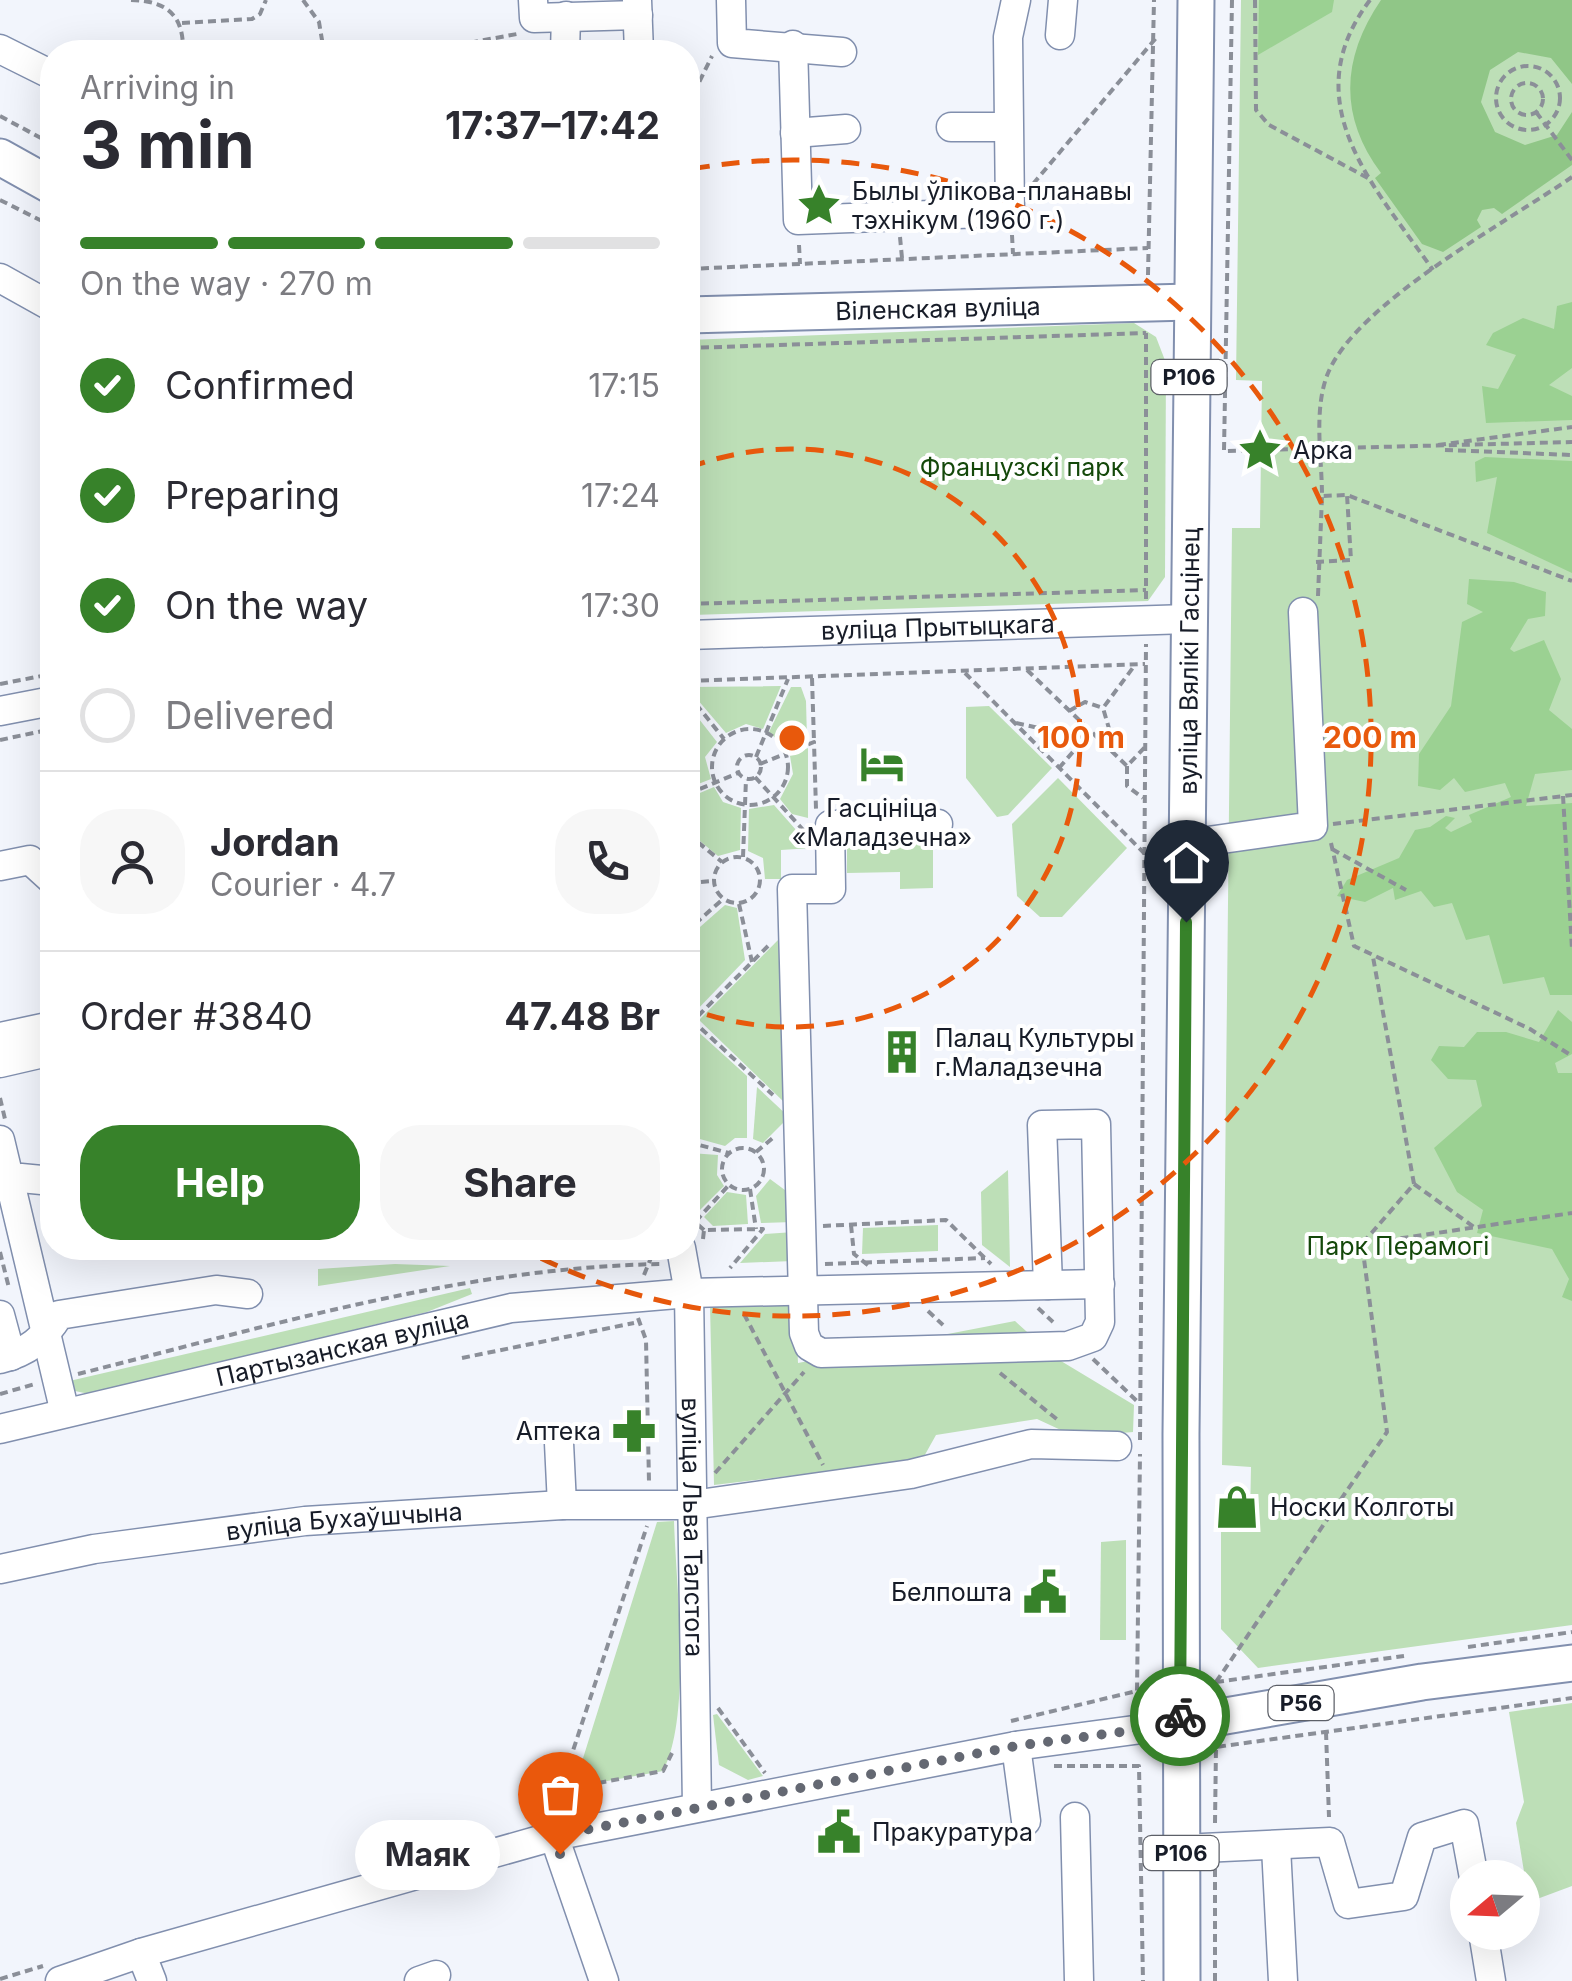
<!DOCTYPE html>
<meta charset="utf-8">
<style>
body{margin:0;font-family:Inter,sans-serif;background:#f7f7f7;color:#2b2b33;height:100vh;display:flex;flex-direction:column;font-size:38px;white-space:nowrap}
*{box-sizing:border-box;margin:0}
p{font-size:32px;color:#7c7c81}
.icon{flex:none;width:55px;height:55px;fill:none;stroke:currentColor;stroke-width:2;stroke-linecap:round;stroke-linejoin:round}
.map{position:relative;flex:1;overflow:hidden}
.drawer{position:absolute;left:40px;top:40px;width:660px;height:1220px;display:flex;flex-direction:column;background:#fff;border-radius:40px;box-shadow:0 10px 40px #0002}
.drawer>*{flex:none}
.needle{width:65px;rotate:251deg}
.tools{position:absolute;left:1450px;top:1860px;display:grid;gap:20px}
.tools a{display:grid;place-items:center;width:90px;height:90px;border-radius:50%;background:#fff;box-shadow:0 10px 40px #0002;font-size:50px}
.pin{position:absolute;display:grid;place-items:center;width:85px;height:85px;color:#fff;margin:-102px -42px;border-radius:50% 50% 50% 0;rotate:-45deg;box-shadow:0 0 10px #0007}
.pin .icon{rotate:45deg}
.courier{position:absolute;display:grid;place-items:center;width:100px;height:100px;margin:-50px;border:8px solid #37822a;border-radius:50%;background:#fff;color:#222;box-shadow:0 2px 12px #0007}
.bubble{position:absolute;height:70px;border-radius:35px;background:#fff;box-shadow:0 10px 40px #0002;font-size:32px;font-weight:700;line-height:70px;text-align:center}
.summary em{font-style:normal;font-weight:700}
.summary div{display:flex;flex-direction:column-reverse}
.summary{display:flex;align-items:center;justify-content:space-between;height:170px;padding:0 40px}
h1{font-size:65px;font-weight:700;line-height:75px}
.bar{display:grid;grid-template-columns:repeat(4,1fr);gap:15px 10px;align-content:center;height:120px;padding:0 40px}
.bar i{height:12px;border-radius:8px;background:#e1e1e2}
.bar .current{background:#37822a}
.bar p{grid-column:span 4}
.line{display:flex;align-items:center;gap:25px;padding:0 40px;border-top:2px solid #e1e1e2}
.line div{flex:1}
.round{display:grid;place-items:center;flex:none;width:105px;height:105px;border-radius:40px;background:#f7f7f7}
ol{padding:0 40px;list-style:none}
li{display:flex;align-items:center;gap:30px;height:110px}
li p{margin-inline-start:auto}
li .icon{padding:10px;border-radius:50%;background:#37822a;color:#fff;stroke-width:4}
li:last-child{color:#7c7c81}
li i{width:55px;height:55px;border:5px solid #e1e1e2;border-radius:50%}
.action{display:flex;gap:20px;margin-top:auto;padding:20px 40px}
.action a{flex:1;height:115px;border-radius:40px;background:#37822a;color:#fff;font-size:40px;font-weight:700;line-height:115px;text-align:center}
.action a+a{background:#f7f7f7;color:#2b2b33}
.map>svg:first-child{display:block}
</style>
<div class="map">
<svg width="1572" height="1981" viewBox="0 0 1572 1981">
<rect width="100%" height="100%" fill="#f2f5fc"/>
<g fill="#bddfb7">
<path d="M1241,0h331v1625l-314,43 -37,-39v-109h29l1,-53 -29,-2 10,-937h28l2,-147 -26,-1z"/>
<path d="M1134,323l22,14 10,26 -1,214 -17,24 -456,14 -4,-4v-271z"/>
<path d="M781,686l-18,43 -17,-5 -20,9 -35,-41 1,-5z"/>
<path d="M791,687h10l5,14 1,39 -21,8 -17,-16z"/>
<path d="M688,705l29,37 -12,15 6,22 -23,9z"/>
<path d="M989,706l63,62 -44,47 -11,2 -31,-39v-71z"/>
<path d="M808,748v70l-16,-4 -12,-15 13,-25 -3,-18z"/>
<path d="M1058,778l69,70 -65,69h-22l-23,-21 -5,-72z"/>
<path d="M714,787l9,15 18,6 -1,42 -22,6 -30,-25v-33z"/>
<path d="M774,805l38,43 -31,2v29h-16l-2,-21 -15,-7 1,-42z"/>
<path d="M847,839l86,2v47l-33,1v-17l-53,1z"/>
<path d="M725,905l12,3 8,52 -52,54 -1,-80z"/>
<path d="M781,937l5,167 -87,-84z"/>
<path d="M694,1028l53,48v62h-12l-10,8 -36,-10 -1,-98z"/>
<path d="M757,1087l32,30 -26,26 -10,-4z"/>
<path d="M690,1153l28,2 -1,20 7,11 -25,25 -7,-6z"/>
<path d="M1008,1170l2,97 -28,-22 -1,-53z"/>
<path d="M770,1179l23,17v26l-32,1 -5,-27z"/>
<path d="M727,1192l19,3 2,29 -35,2 -9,-9z"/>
<path d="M938,1225v26l-76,3 1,-26z"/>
<path d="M794,1232l-1,29 -53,2 25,-29z"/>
<path d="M395,1264l55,2 -132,20v-17z"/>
<path d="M470,1288l2,6 -45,18 -338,82 -14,-3 -10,-9z"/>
<path d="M710,1304h77l9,14 2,45 217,-42 41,37 78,47 -1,27 -57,5 -39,-18 -101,16 -14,25 -208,25z"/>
<path d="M674,1521c2,66 18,194 -11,250l-89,16 83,-265z"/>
<path d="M1126,1540v100h-26l1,-98z"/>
<path d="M1572,1703v183l-43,16 -13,-79 8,-21 -15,-90z"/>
<path d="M717,1714l46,62 -15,4 -29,-15 -6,-50z"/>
</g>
<g fill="#9bd192">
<path d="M1259,0h75l-2,12 -74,43z"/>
<path d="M1572,302v66l-23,17 23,11v24l-86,3 -4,-37 16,3 18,-34 -30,-10 7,-12 30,-15 31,11 3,-23z"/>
<path d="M1485,457l87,4v112l-85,-40 10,-56 -21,5 -1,-20z"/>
<path d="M1469,579l45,3 32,10 -1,24 -17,3 -18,30 4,3 30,-12 17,39 -12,31 23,19v41l-37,4 -9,32 46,-3v192h-22l-6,-18 -41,7 -14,-49 -23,5 -14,-37 -18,4 -13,-16 -26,9 -2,-12 -28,14 -28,-6 10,-16 52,-22 16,-28 15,-3 16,-11 9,2 -10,10 6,4 21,-10 -3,-7 42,-18 -6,-14 -40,9 -11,-14 -14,12 -22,-4 1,-32 32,-48 11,-84 21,-10 -16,-8z"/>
<path d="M1558,1010l14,12v32l-17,9 3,10h14v228l-10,-4 7,-18 -17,-30 -75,-16 6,-23 -26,-18 -23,-44 48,-42 -6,-26 -28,-1 -17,-19 8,-14 25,1 13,-15h29l33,10z"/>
</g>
<path fill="#90c687" d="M1381,0h191v84l-21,-26 -33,-6 -28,18 -9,32 14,30 30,13 32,-10 15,-23v53l-70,49 -8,-6 -12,2 -5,10 4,7 -38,25 -21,-8 -47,-66 6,-5c-43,-57 -39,-116 0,-173z"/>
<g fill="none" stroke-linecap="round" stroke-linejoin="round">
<g stroke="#818fae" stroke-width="31">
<g id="minor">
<path d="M533,0l1,18 104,-3"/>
<path d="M637,0l2,52"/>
<path d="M731,0l1,43 110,9"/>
<path d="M1060,35l3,-35"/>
<path d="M793,45l5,175 212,-8 -2,-175 8,-37"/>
<path d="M0,49l52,26"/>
<path d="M565,52l1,-36"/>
<path d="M951,127h56"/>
<path d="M795,133l51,-4"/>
<path d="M0,278l52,29"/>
<path id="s1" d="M688,635l500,-16"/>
<path d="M0,711l52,-10"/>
<path d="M938,824l-108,1 1,64h-39l12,444 5,13 12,7 247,-7 25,-9 7,-15 -4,-198 -54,1 6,160"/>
<path d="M1187,844l126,-18 -10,-214"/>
<path d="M0,866l30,-6 22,20"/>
<path d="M0,1037l52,-11"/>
<path d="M0,1063l52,-12"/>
<path d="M0,1140l65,273"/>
<path d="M0,1184l21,-6 31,3"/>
<path id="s2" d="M681,1248l8,45 8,514"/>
<path d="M0,1315l11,41"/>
<path d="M0,1359c28,-7 44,-20 59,-44l157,-25 32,4"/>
<path id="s3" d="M0,1429l511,-121 178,-15 411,-9"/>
<path d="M559,1443l3,62"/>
<path id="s4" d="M0,1569l94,-20 211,-28 257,-16h130l219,-31 120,-30 86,2"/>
<path d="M1016,1746l10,75"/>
<path d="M1075,1817l4,164"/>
<path d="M554,1836l50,145"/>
<path d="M1276,1847l7,134"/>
<path d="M1181,1849l149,-7 18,62 56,-8 18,-59 42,-13 10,54"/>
<path d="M1483,1932l8,49"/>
<path d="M141,1953l11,28"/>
<path d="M60,1981l81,-28 413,-117 462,-90 163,-22"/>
<path d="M419,1981l17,-6"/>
</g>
</g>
<g stroke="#818fae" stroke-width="39">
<g id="major">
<path d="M0,157l52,29"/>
<path id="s5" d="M688,315l502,-13"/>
<path d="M1179,1724l243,-42 150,-19"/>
<path id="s6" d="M1182,1981l-1,-547 15,-1434"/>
</g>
</g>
<g stroke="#8b8f98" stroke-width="4" stroke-dasharray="8 5" stroke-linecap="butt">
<path d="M131,0c37,1 53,16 52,52"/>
<path d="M303,0l16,22 5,30"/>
<path d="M1232,0l-8,451 348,-9"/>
<path d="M1255,0l1,110 13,15 99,53"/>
<path d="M1370,0c-77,102 4,186 63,270"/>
<path d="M182,23l70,-4 8,-5 6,-14"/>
<path d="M419,52l98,-18"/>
<circle cx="1528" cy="98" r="32"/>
<circle cx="1527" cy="99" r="16"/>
<path d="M688,105l24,-49"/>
<path d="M1536,112l36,48"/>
<path d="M0,116l52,28"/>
<path d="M1572,177c-65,45 -215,126 -244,196 -15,37 -6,84 -6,123l25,-1 225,86"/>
<path d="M1033,184l123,-146"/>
<path d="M0,200l52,26"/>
<path d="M1012,235l1,19"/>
<path d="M900,237l2,21"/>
<path d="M799,245l1,19"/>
<path d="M688,269l460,-21"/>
<path d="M1148,275l6,-275"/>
<path d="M688,348l458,-15"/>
<path d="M1438,445l134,-18"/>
<path d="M1445,450l127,5"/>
<path d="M1316,562l35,-2 -4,-65"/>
<path d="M1318,596l4,-100"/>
<path d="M1146,599v-266"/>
<path d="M688,604l458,-14"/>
<path d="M1027,670l100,96 18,-19"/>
<path d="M965,673l179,180"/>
<path d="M812,678l2,64"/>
<path d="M688,681l457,-17"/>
<path d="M0,684l52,-10"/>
<path d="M688,694l36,45"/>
<path d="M1069,711l16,-9 18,6"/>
<path d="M1016,723l69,15"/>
<circle cx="750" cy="767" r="38"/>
<path d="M0,740l52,-11"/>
<path d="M1104,742l6,-10 -7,-24 32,-43"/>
<circle cx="749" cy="767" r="12"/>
<path d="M756,757l32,-78"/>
<path d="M760,764l54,-22 2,67"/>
<path d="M1127,766v20l16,12"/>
<path d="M1059,768l32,-37"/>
<path d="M755,777l51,56"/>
<path d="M688,794l50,-21"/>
<path d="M1563,796l9,153"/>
<path d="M1333,824l239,-29"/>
<path d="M688,834l34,28"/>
<path d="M1331,843l23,103 176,83 42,27"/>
<path d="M1332,849l74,41"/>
<circle cx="737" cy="880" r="23"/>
<path d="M743,857l3,-78"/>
<path d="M688,883l25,-2"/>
<path d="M688,893l1,36"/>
<path d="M739,904l13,58"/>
<path d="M768,946l-75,75 80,74"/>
<path d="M690,1025l-1,-96 33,-29"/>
<path d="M0,1098l5,21"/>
<path d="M688,1142l41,11"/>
<circle cx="743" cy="1169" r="21"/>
<path d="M756,1152l18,-15"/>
<path d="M1414,1184l60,43"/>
<path d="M750,1189l6,40"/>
<path d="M851,1225l3,29 15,12"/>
<path d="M823,1226l123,-6 45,44"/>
<path d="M704,1230l-9,-8 33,-36"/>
<path d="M703,1239l1,-9 59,-1 -33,39"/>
<path d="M1362,1244l210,-31"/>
<path d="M0,1252l9,36"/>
<path d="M825,1264l160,-6"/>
<path d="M644,1275l11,-27"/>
<path d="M1038,1308l15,14"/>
<path d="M928,1311l15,14"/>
<path d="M744,1314l79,151"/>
<path d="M638,1318l8,22 3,142"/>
<path d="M462,1358l172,-35"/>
<path d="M1093,1359l47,45"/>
<path d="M1000,1373l59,48"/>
<path d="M78,1374c191,-48 387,-107 584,-110"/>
<path d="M0,1394l35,-10"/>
<path d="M1140,1440l6,-796"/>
<path d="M715,1473l89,-101"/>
<path d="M1468,1647l104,-15"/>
<path d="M1216,1682l171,-250 -25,-188 52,-60 -41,-227"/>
<path d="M1216,1682l188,-26"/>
<path d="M718,1708l47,65"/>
<path d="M1011,1721l126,-30 3,-237"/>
<path d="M1326,1732l3,85"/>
<path d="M1054,1766h85l4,215"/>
<path d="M560,1790l103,-19 9,-18"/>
<path d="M557,1812l3,-22 87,-264"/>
<path d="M1215,1823l1,-76 356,-49"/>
<path d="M0,1979l43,-13"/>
<path d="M1215,1981v-113"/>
</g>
<use href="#minor" stroke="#fff" stroke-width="28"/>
<use href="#major" stroke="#fff" stroke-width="35"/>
</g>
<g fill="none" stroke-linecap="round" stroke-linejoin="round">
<path stroke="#646872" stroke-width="10" stroke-dasharray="0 18" d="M560,1854l-6,-18 462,-90 164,-22v-8"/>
<path stroke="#37822a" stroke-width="12" d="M1180,1716l6,-794"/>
</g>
<g fill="none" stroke="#e8590c" stroke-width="5" stroke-dasharray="18 12">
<path d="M688 468A289 289 0 1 1 688 1008"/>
<path d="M692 169A578 578 0 1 1 521 1248"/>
</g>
<defs>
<g id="sight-bare" transform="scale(3.45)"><path d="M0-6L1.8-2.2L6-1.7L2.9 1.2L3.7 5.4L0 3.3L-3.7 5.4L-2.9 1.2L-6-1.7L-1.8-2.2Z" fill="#37822a" stroke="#fff" stroke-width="2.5" paint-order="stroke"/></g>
<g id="hotel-bare" transform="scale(3.45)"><path d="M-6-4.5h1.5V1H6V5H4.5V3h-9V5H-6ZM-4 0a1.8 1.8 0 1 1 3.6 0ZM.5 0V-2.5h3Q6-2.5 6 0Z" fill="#37822a" stroke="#fff" stroke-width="2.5" paint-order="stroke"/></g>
<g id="building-bare" transform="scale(3.45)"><path d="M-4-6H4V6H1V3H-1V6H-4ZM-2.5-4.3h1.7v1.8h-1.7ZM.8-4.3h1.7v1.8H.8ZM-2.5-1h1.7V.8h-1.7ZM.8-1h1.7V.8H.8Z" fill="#37822a" stroke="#fff" stroke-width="2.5" paint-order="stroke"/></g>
<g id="pharmacy-bare" transform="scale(3.45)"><path d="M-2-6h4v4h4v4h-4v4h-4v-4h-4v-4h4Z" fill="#37822a" stroke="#fff" stroke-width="2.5" paint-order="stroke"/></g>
<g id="shop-bare" transform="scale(3.45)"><path d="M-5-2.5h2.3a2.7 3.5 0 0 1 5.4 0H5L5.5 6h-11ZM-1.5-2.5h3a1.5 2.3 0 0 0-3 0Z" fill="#37822a" stroke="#fff" stroke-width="2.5" paint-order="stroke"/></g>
<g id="civic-bare" transform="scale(3.45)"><path d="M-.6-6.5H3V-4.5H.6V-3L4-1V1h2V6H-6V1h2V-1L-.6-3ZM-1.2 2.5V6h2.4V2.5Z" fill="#37822a" stroke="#fff" stroke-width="2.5" paint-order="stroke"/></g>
</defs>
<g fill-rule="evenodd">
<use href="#sight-bare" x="819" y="205"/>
<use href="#sight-bare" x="1260" y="450"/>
<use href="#hotel-bare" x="882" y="764"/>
<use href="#building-bare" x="902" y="1052"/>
<use href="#pharmacy-bare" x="634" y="1431"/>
<use href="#shop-bare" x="1237" y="1507"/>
<use href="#civic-bare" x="1045" y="1592"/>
<use href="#civic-bare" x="839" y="1832"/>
</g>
<g text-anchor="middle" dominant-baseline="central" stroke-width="8" stroke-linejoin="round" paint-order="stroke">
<g fill="#fff" stroke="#5d6068" stroke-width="2.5">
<rect x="1151.5" y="360" width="75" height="34" rx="8"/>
<rect x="1268.5" y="1686" width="65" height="34" rx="8"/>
<rect x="1143.5" y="1836" width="75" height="34" rx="8"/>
</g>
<g font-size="22" font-weight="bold" fill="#171c28">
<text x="1189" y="377">Р106</text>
<text x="1301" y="1703">Р56</text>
<text x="1181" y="1853">Р106</text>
</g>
<g font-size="25" fill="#171c28" stroke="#fff" text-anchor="start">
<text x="852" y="191">Былы ўлікова-планавы<tspan x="852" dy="29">тэхнікум (1960 г.)</tspan></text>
<text x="1293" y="450">Арка</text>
<text x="882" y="808" text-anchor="middle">Гасцініца<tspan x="882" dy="29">«Маладзечна»</tspan></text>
<text x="935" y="1038">Палац Культуры<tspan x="935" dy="29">г.Маладзечна</tspan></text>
<text x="601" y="1431" text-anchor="end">Аптека</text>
<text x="1270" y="1507">Носки Колготы</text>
<text x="1012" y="1592" text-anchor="end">Белпошта</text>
<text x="872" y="1832">Пракуратура</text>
</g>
<g font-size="25" fill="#171c28" stroke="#fff">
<text stroke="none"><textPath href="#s5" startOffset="250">Віленская вуліца</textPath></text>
<text stroke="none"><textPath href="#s1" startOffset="250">вуліца Прытыцкага</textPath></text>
<text stroke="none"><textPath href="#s6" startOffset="1320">вуліца Вялікі Гасцінец</textPath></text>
<text stroke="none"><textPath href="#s3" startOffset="352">Партызанская вуліца</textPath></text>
<text stroke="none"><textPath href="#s4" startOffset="348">вуліца Бухаўшчына</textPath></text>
<text stroke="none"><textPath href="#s2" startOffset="280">вуліца Льва Талстога</textPath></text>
</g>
<g font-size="25" fill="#14480a" stroke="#fff">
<text x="1022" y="467">Французскі парк</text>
<text x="1398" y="1246">Парк Перамогі</text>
</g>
</g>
<circle cx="792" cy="738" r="15" fill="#e8590c" stroke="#fff" stroke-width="5"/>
<g font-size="30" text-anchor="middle" font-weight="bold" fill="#e8590c" stroke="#fff" stroke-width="8" stroke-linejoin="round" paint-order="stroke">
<text x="1081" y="748">100 m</text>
<text x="1370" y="748">200 m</text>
</g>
</svg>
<div class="tools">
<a><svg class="needle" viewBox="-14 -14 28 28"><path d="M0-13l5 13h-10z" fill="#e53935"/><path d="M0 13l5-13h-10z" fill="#7c7c81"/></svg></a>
</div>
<div class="pin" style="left:560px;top:1854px;background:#ea580c"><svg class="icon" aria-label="bag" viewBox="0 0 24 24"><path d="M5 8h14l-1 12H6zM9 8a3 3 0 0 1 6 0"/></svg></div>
<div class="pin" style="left:1186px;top:922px;background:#1f2937"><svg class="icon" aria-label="home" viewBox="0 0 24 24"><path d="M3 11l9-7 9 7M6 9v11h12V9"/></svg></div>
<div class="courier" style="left:1180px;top:1716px"><svg class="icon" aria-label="bike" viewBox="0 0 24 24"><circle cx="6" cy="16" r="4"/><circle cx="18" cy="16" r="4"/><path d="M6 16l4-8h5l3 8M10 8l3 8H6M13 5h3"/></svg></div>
<div class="bubble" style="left:355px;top:1820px;width:145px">Маяк</div>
<section class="drawer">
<div class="summary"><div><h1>3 min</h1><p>Arriving in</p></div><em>17:37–17:42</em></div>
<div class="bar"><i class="current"></i><i class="current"></i><i class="current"></i><i></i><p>On the way · 270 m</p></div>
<ol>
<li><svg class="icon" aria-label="check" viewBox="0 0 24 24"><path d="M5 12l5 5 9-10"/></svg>Confirmed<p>17:15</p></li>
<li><svg class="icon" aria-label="check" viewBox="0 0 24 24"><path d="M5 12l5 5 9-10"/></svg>Preparing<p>17:24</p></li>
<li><svg class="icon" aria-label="check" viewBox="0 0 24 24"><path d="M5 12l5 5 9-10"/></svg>On the way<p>17:30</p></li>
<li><i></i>Delivered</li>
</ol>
<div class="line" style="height:180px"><a class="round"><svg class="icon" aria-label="person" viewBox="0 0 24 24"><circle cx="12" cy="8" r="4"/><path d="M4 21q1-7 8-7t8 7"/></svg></a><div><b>Jordan</b><p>Courier · 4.7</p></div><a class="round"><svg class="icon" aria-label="phone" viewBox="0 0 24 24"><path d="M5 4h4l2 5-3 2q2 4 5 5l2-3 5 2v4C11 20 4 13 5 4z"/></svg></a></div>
<div class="line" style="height:130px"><div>Order #3840</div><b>47.48 Br</b></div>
<div class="action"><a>Help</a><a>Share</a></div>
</section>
</div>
